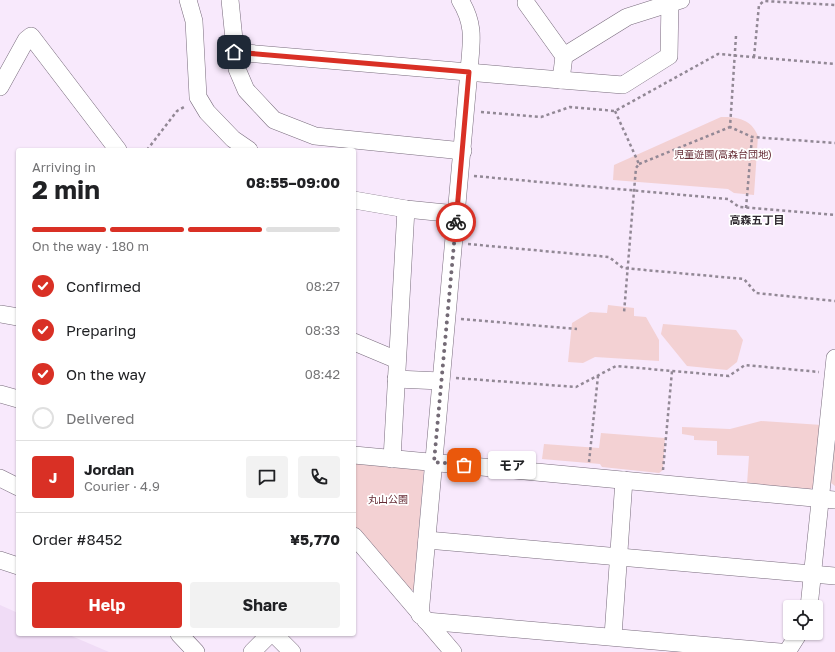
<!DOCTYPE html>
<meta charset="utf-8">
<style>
body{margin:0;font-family:"Golos Text","Noto Sans JP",sans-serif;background:#f2f2f2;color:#202124;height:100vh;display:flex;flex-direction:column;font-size:15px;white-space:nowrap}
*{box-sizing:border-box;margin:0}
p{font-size:13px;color:#757577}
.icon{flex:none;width:22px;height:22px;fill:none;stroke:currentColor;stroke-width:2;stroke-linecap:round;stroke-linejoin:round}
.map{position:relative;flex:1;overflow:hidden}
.sheet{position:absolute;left:16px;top:148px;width:340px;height:488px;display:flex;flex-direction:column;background:#fff;border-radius:4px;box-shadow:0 1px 3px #0004}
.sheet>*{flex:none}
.fabs{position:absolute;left:783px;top:600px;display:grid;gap:8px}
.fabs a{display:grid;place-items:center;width:40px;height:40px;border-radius:4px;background:#fff;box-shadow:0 1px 3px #0004;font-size:20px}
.pin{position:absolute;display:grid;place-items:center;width:34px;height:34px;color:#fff;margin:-17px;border-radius:8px;box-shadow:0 2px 6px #0006}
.courier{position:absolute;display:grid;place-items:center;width:40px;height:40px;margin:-20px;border:3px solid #d93025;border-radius:50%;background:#fff;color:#222;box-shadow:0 1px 5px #0007}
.bubble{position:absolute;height:28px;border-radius:4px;background:#fff;box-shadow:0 1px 3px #0004;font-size:13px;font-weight:700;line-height:28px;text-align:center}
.headline em{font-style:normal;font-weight:700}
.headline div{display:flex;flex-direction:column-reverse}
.headline{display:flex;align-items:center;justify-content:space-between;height:68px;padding:0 16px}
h1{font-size:26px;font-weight:700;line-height:30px}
.bar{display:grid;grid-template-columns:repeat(4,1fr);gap:6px 4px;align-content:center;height:48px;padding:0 16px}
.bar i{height:5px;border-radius:3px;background:#e0e0e0}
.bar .current{background:#d93025}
.bar p{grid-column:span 4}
.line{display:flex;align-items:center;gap:10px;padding:0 16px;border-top:1px solid #e0e0e0}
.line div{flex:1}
.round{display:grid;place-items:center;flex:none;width:42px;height:42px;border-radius:4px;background:#f2f2f2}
ol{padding:0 16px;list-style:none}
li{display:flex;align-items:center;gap:12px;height:44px}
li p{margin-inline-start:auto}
li .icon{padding:4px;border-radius:50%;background:#d93025;color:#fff;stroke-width:4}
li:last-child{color:#757577}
li i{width:22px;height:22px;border:2px solid #e0e0e0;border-radius:50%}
.primary-button{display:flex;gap:8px;margin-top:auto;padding:8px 16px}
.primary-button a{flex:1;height:46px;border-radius:4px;background:#d93025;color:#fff;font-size:16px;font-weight:700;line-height:46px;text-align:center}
.primary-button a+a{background:#f2f2f2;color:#202124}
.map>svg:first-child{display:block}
</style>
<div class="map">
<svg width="835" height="652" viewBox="0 0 835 652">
<rect width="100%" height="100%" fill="#f8e9fc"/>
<path fill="#f0dcf6" d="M0,605l18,8v21h49l42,18h-109z"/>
<g fill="#f3d1d3">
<path d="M721,117c17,0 30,2 37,19l-4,59 -20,-2 -6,-4 -115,-9 1,-15z"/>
<path d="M608,305l26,3v8l12,1 13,23v21l-64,-4 -12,6 -15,-1 4,-39 18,-11 17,1z"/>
<path d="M663,324l73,6 7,10 -6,22 -10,8 -40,-4 -26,-32z"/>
<path d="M761,421l61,4 -6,61 -6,3 -63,-5 2,-28 -32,-1v-14l-23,-1v-4l-12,-2v-7l48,2z"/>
<path d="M601,433l64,5 -2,32 -4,3 -57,-6 -2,-3 -58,-5 2,-15 55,4z"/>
<path d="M835,439v47l-4,-3z"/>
<path d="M354,460l70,8 -10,121 -7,4 -53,-63z"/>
</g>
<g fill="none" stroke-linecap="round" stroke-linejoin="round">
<g stroke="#796c7d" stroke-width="18">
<g id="minor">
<path d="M188,0l6,21 4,76 9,15 26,27 16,11"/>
<path d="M230,0l7,69 9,21 28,30 41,16 148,15"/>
<path d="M526,3l38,53"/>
<path d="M234,52l327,28 3,-24 63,-39 54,-17"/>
<path d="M561,80l62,5 46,-29 1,-56"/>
<path d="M0,87l26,-47 5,-4 87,114"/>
<path d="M354,200l52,9 50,5"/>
<path d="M0,314l18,3"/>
<path d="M354,342l43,18"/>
<path d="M396,379l45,2"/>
<path d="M0,394l18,5"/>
<path d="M354,455l481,45"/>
<path d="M392,459l14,-250"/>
<path d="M0,478l18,9"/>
<path d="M354,536l99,116"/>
<path d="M427,540l408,36"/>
<path d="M0,560l18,6"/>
<path d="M809,607l26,-249"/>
<path d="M420,615l49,-544c2,-28 7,-45 -9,-71"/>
<path d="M426,621l354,31"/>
<path d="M179,634l17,18"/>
<path d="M274,634l18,18"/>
<path d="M613,636l11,-156"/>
<path d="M252,652l18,-18"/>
<path d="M787,652l12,-19"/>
</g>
</g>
<g stroke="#928895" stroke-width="2.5" stroke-dasharray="3 3" stroke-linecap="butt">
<path d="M736,36l-6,91 22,10 83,6"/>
<path d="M754,57l5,-52 5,-4 71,4"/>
<path d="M615,111l24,53 -3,4 -2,23 -10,122"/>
<path d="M481,112l60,5 29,-10 45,4 103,-57 117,10"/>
<path d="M147,150l30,-39 9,-5"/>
<path d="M639,164l91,-37"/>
<path d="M474,176l254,23 11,8 96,8"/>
<path d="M746,208l6,-71"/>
<path d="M468,244l141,13 14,11 121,11 12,14 79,8"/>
<path d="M461,319l116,10"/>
<path d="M456,378l120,9 40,-21 113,10 16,-11 74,7"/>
<path d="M589,462l9,-86"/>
<path d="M663,470l9,-99"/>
</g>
<use href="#minor" stroke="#fff" stroke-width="17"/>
</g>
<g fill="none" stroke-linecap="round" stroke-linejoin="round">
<path stroke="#736a75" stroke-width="4" stroke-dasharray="0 7.2" d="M456,222l-22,240 30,3"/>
<path stroke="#d93025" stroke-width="5" d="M234,52l235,20 -13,150"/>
</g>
<g text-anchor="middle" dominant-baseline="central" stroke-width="3.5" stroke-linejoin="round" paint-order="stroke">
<g font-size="10" fill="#652b34" stroke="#fff">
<text x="723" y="154">児童遊園(高森台団地)</text>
<text x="388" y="499">丸山公園</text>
</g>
<g font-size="11" font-weight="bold" fill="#2c262d" stroke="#fff">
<text x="757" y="219">高森五丁目</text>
</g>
</g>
</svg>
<div class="fabs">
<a><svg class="icon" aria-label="locate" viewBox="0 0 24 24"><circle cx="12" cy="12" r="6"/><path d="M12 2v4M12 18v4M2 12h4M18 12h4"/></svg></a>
</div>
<div class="pin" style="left:464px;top:465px;background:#ea580c"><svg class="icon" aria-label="bag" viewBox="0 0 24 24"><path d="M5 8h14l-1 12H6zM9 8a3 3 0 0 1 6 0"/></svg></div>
<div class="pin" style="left:234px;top:52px;background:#1f2937"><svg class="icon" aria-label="home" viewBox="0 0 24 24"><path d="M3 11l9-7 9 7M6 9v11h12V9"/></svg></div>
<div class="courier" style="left:456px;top:222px"><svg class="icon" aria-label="bike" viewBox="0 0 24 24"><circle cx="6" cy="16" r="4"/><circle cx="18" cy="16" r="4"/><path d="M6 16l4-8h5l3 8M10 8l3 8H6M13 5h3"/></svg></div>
<div class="bubble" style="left:488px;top:451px;width:48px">モア</div>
<section class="sheet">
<div class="headline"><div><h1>2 min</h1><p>Arriving in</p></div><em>08:55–09:00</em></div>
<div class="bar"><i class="current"></i><i class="current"></i><i class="current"></i><i></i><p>On the way · 180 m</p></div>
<ol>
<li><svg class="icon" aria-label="check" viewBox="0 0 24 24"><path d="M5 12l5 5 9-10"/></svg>Confirmed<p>08:27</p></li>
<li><svg class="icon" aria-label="check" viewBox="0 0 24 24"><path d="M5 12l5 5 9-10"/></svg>Preparing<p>08:33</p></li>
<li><svg class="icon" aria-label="check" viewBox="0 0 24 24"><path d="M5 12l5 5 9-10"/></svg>On the way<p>08:42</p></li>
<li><i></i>Delivered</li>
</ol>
<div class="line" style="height:72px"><b class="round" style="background:#d93025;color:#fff">J</b><div><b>Jordan</b><p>Courier · 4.9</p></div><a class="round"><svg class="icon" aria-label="chat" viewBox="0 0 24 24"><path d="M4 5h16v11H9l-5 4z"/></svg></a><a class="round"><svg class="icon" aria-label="phone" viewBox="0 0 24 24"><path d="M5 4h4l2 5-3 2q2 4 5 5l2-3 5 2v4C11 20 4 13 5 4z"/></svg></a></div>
<div class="line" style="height:52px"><div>Order #8452</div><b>¥5,770</b></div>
<div class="primary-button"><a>Help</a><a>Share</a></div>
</section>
</div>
